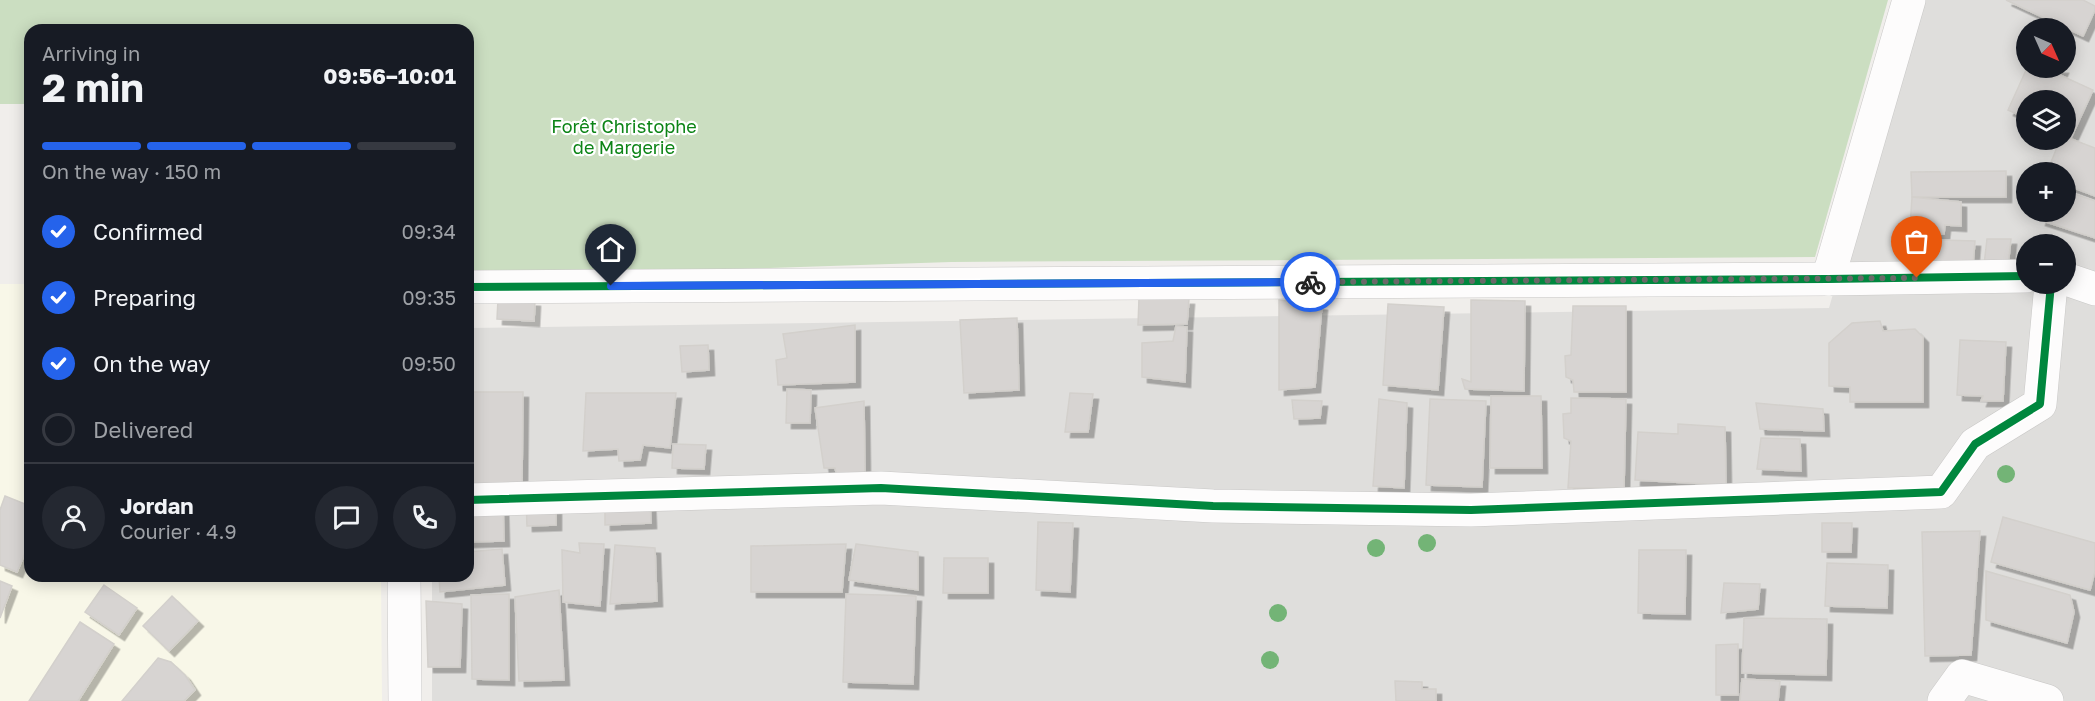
<!DOCTYPE html>
<meta charset="utf-8">
<style>
body{margin:0;font-family:"Golos Text",sans-serif;background:#242831;color:#f1f3f6;height:100vh;display:flex;flex-direction:column;font-size:22px;white-space:nowrap}
*{box-sizing:border-box;margin:0}
p{font-size:20px;color:#9ea1a6}
.icon{flex:none;width:33px;height:33px;fill:none;stroke:currentColor;stroke-width:2;stroke-linecap:round;stroke-linejoin:round}
.map{position:relative;flex:1;overflow:hidden}
.side{position:absolute;left:24px;top:24px;width:450px;height:558px;display:flex;flex-direction:column;background:#171b24;border-radius:18px;box-shadow:0 3px 15px #0003}
.side>*{flex:none}
.needle{width:39px;rotate:135deg}
.fabs{position:absolute;left:2016px;top:18px;display:grid;gap:12px}
.fabs a{display:grid;place-items:center;width:60px;height:60px;border-radius:50%;background:#171b24;box-shadow:0 3px 15px #0003;font-size:30px}
.pin{position:absolute;display:grid;place-items:center;width:51px;height:51px;color:#fff;margin:-62px -26px;border-radius:50% 50% 50% 0;rotate:-45deg;box-shadow:0 0 6px #0007}
.pin .icon{rotate:45deg}
.courier{position:absolute;display:grid;place-items:center;width:60px;height:60px;margin:-30px;border:4px solid #2563eb;border-radius:50%;background:#fff;color:#222;box-shadow:0 2px 8px #0007}
.summary em{font-style:normal;font-weight:700}
.summary div{display:flex;flex-direction:column-reverse}
.summary{display:flex;align-items:center;justify-content:space-between;height:102px;padding:0 18px}
h1{font-size:39px;font-weight:700;line-height:45px}
.bar{display:grid;grid-template-columns:repeat(4,1fr);gap:9px 6px;align-content:center;height:72px;padding:0 18px}
.bar i{height:8px;border-radius:4px;background:#363941}
.bar .current{background:#2563eb}
.bar p{grid-column:span 4}
.line{display:flex;align-items:center;gap:15px;padding:0 18px;border-top:2px solid #363941}
.line div{flex:1}
.round{display:grid;place-items:center;flex:none;width:63px;height:63px;border-radius:32px;background:#242831}
ol{padding:0 18px;list-style:none}
li{display:flex;align-items:center;gap:18px;height:66px}
li p{margin-inline-start:auto}
li .icon{padding:6px;border-radius:50%;background:#2563eb;color:#fff;stroke-width:4}
li:last-child{color:#9ea1a6}
li i{width:33px;height:33px;border:3px solid #363941;border-radius:50%}
.map>svg:first-child{display:block}
</style>
<div class="map">
<svg width="2095" height="701" viewBox="0 0 2095 701">
<defs>
<filter id="shadow"><feDropShadow dx="5.5" dy="5.5" stdDeviation="0" flood-color="#0004"/></filter>
</defs>
<rect width="100%" height="100%" fill="#f0eeeb"/>
<path fill="#dfdedc" fill-rule="evenodd" d="M1917,0h178v701h-1663v-125h36v-248l1361,-20zM2026,28h40v40h-40zM2026,100h40v40h-40zM2026,172h40v40h-40zM2026,244h40v40h-40z"/>
<path fill="#f8f7e8" d="M0,284h30v292h351l1,125h-382z"/>
<path fill="#cbdec1" d="M0,0h1888l-73,257 -864,5 -483,16v-248h-438v74h-30z"/>
<g fill="#d7d4d2" stroke="#d3d0cc" stroke-width="1.5" filter="url(#shadow)">
<path d="M2006,0h77l12,6v4l-12,26z"/>
<path d="M2027,68h36l-3,7 33,15 -22,48 -5,-2v-36h-40v18l-18,-8z"/>
<path d="M2066,137l29,11v48l-29,-11v-13h-19l13,-32h6z"/>
<path d="M2006,171v26h-94l-1,-25z"/>
<path d="M2066,191l29,10v37l-55,-18 3,-8h23z"/>
<path d="M1912,197l49,5v24l-16,-1 -1,9h-19l-2,-8 -13,2z"/>
<path d="M1907,239l68,2 -2,24h-69z"/>
<path d="M1987,239h24l-3,27 -24,-1z"/>
<path d="M1139,298l50,1 -2,25 -49,1z"/>
<path d="M498,299l37,2 -1,20 -37,-2z"/>
<path d="M1279,300l43,5 -7,82 -36,3z"/>
<path d="M1471,300l54,1 -1,90 -59,-2 -3,-10 9,3z"/>
<path d="M1388,304l56,3 -6,83 -55,-5z"/>
<path d="M1573,306h53v86h-52l-1,-12 -7,-3 -1,-21 6,-1z"/>
<path d="M1017,318l2,72 -55,3 -4,-73z"/>
<path d="M1880,321l3,10 32,-2 8,8v65h-73v-15l-21,-1v-43l23,-20z"/>
<path d="M855,325v57l-77,3 -2,-25 11,-2 -4,-24z"/>
<path d="M1176,326l11,1 -2,55 -43,-5v-34l31,-2z"/>
<path d="M1960,340l46,2 -3,59h-22l2,-5 -26,-1z"/>
<path d="M708,345l1,25 -27,2 -2,-26z"/>
<path d="M787,389l24,1 -1,33h-24z"/>
<path d="M472,392h51l-1,93h-50v-15h-4v-58h4z"/>
<path d="M586,393h90l-6,55 -27,-3 -3,15 -21,1 -1,-12 -35,2z"/>
<path d="M1070,393l23,1 -5,38h-23z"/>
<path d="M1491,396h50l1,72h-52z"/>
<path d="M1571,398l55,1 -2,89h-56l3,-47 -7,-3 -1,-24 8,-1z"/>
<path d="M1379,399l28,4 -3,85 -31,-2z"/>
<path d="M1430,399l56,2 -4,86 -56,-2z"/>
<path d="M1292,400l30,1 -2,17 -26,1z"/>
<path d="M864,401l1,73 -28,2 -2,-8h-11l-9,-60z"/>
<path d="M1756,403l67,6 1,22 -64,-2z"/>
<path d="M1678,424l47,3 1,58 -91,-5 3,-48 40,2z"/>
<path d="M1761,438l39,1 1,32 -44,-2z"/>
<path d="M673,444l33,1 -2,24 -32,-1z"/>
<path d="M5,496l25,10v35l-13,31 -17,-7v-55z"/>
<path d="M650,497l1,26 -46,2v-27z"/>
<path d="M526,500h30v25l-29,1z"/>
<path d="M503,503l1,38 -36,1v-38z"/>
<path d="M2003,517l92,26v28l-5,19 -99,-28z"/>
<path d="M1038,522l35,1 -3,69 -34,-2z"/>
<path d="M1822,523h30l-1,29h-29z"/>
<path d="M1980,531l-9,124 -46,1 -3,-124z"/>
<path d="M579,543l25,1 -4,62 -37,-4 -1,-52 18,3z"/>
<path d="M846,544l-4,48h-91v-46z"/>
<path d="M856,544l62,8v38l-69,-10z"/>
<path d="M615,545l40,3 2,53 -47,3z"/>
<path d="M502,549l3,36 -65,7 -1,-16h29v-24z"/>
<path d="M1639,550h47l-1,64 -47,-1z"/>
<path d="M944,558h44v35h-45z"/>
<path d="M1827,563l61,2 -1,43 -62,-2z"/>
<path d="M1986,571l84,24 4,17 -7,31 -81,-23z"/>
<path d="M0,581l12,5 -12,32z"/>
<path d="M1724,583l36,1 -2,25 -37,4z"/>
<path d="M104,585l33,23 -18,27 -34,-23z"/>
<path d="M559,590l5,90 -45,1 -4,-84z"/>
<path d="M509,594v86l-37,-1 -1,-84z"/>
<path d="M846,594l70,2 -3,88 -70,-2z"/>
<path d="M172,596l26,25 -29,30 -26,-25z"/>
<path d="M426,601l36,3 -2,63h-32z"/>
<path d="M1744,618l83,1 -1,56 -84,-2z"/>
<path d="M80,622l34,22 -36,57h-49z"/>
<path d="M1738,644v51h-22v-50z"/>
<path d="M158,658l13,4 14,13 10,15 -11,11h-62z"/>
<path d="M1742,679l38,2 -2,20h-38z"/>
<path d="M1395,681l27,1v7h14v12h-40z"/>
</g>
<g fill="none" stroke-linecap="round" stroke-linejoin="round">
<g stroke="#c9c8c7" stroke-width="34">
<g id="minor">
<path d="M1828,279l81,-279"/>
<path d="M2066,279l29,10"/>
<path d="M468,287l1360,-8 198,-3"/>
<path d="M468,500l413,-12 332,18 258,4 470,-18 34,-48 65,-40 11,-120"/>
<path d="M404,576l1,125"/>
<path d="M1944,701l18,-25 85,25"/>
</g>
</g>
<use href="#minor" stroke="#fdfcfc" stroke-width="33"/>
<g stroke="#fff" stroke-width="11">
<g id="cycleway">
<path d="M468,287l1360,-8 198,-3"/>
<path d="M468,500l413,-12 332,18 258,4 470,-18 34,-48 65,-40 11,-120"/>
</g>
</g>
<use href="#cycleway" stroke="#00873e" stroke-width="8"/>
</g>
<g fill="#73b476">
<circle cx="2006" cy="474" r="9"/>
<circle cx="1427" cy="543" r="9"/>
<circle cx="1376" cy="548" r="9"/>
<circle cx="1278" cy="613" r="9"/>
<circle cx="1270" cy="660" r="9"/>
</g>
<g fill="none" stroke-linecap="round" stroke-linejoin="round">
<path stroke="#6a6968" stroke-width="6" stroke-dasharray="0 10.8" d="M1310,282l607,-4"/>
<path stroke="#2563eb" stroke-width="8" d="M611,286l699,-4"/>
</g>
<g text-anchor="middle" dominant-baseline="central" stroke-width="4.5" stroke-linejoin="round" paint-order="stroke">
<g font-size="18" fill="#0c8416" stroke="#fff">
<text x="624" y="126">Forêt Christophe<tspan x="624" dy="21">de Margerie</tspan></text>
</g>
</g>
</svg>
<div class="fabs">
<a><svg class="needle" viewBox="-14 -14 28 28"><path d="M0-13l5 13h-10z" fill="#e53935"/><path d="M0 13l5-13h-10z" fill="#9ea1a6"/></svg></a>
<a><svg class="icon" aria-label="layers" viewBox="0 0 24 24"><path d="M12 4l9 5-9 5-9-5zM3 14l9 5 9-5"/></svg></a>
<a>+</a>
<a>−</a>
</div>
<div class="pin" style="left:1917px;top:278px;background:#ea580c"><svg class="icon" aria-label="bag" viewBox="0 0 24 24"><path d="M5 8h14l-1 12H6zM9 8a3 3 0 0 1 6 0"/></svg></div>
<div class="pin" style="left:611px;top:286px;background:#1f2937"><svg class="icon" aria-label="home" viewBox="0 0 24 24"><path d="M3 11l9-7 9 7M6 9v11h12V9"/></svg></div>
<div class="courier" style="left:1310px;top:282px"><svg class="icon" aria-label="bike" viewBox="0 0 24 24"><circle cx="6" cy="16" r="4"/><circle cx="18" cy="16" r="4"/><path d="M6 16l4-8h5l3 8M10 8l3 8H6M13 5h3"/></svg></div>
<section class="side">
<div class="summary"><div><h1>2 min</h1><p>Arriving in</p></div><em>09:56–10:01</em></div>
<div class="bar"><i class="current"></i><i class="current"></i><i class="current"></i><i></i><p>On the way · 150 m</p></div>
<ol>
<li><svg class="icon" aria-label="check" viewBox="0 0 24 24"><path d="M5 12l5 5 9-10"/></svg>Confirmed<p>09:34</p></li>
<li><svg class="icon" aria-label="check" viewBox="0 0 24 24"><path d="M5 12l5 5 9-10"/></svg>Preparing<p>09:35</p></li>
<li><svg class="icon" aria-label="check" viewBox="0 0 24 24"><path d="M5 12l5 5 9-10"/></svg>On the way<p>09:50</p></li>
<li><i></i>Delivered</li>
</ol>
<div class="line" style="height:108px"><a class="round"><svg class="icon" aria-label="person" viewBox="0 0 24 24"><circle cx="12" cy="8" r="4"/><path d="M4 21q1-7 8-7t8 7"/></svg></a><div><b>Jordan</b><p>Courier · 4.9</p></div><a class="round"><svg class="icon" aria-label="chat" viewBox="0 0 24 24"><path d="M4 5h16v11H9l-5 4z"/></svg></a><a class="round"><svg class="icon" aria-label="phone" viewBox="0 0 24 24"><path d="M5 4h4l2 5-3 2q2 4 5 5l2-3 5 2v4C11 20 4 13 5 4z"/></svg></a></div>
</section>
</div>
